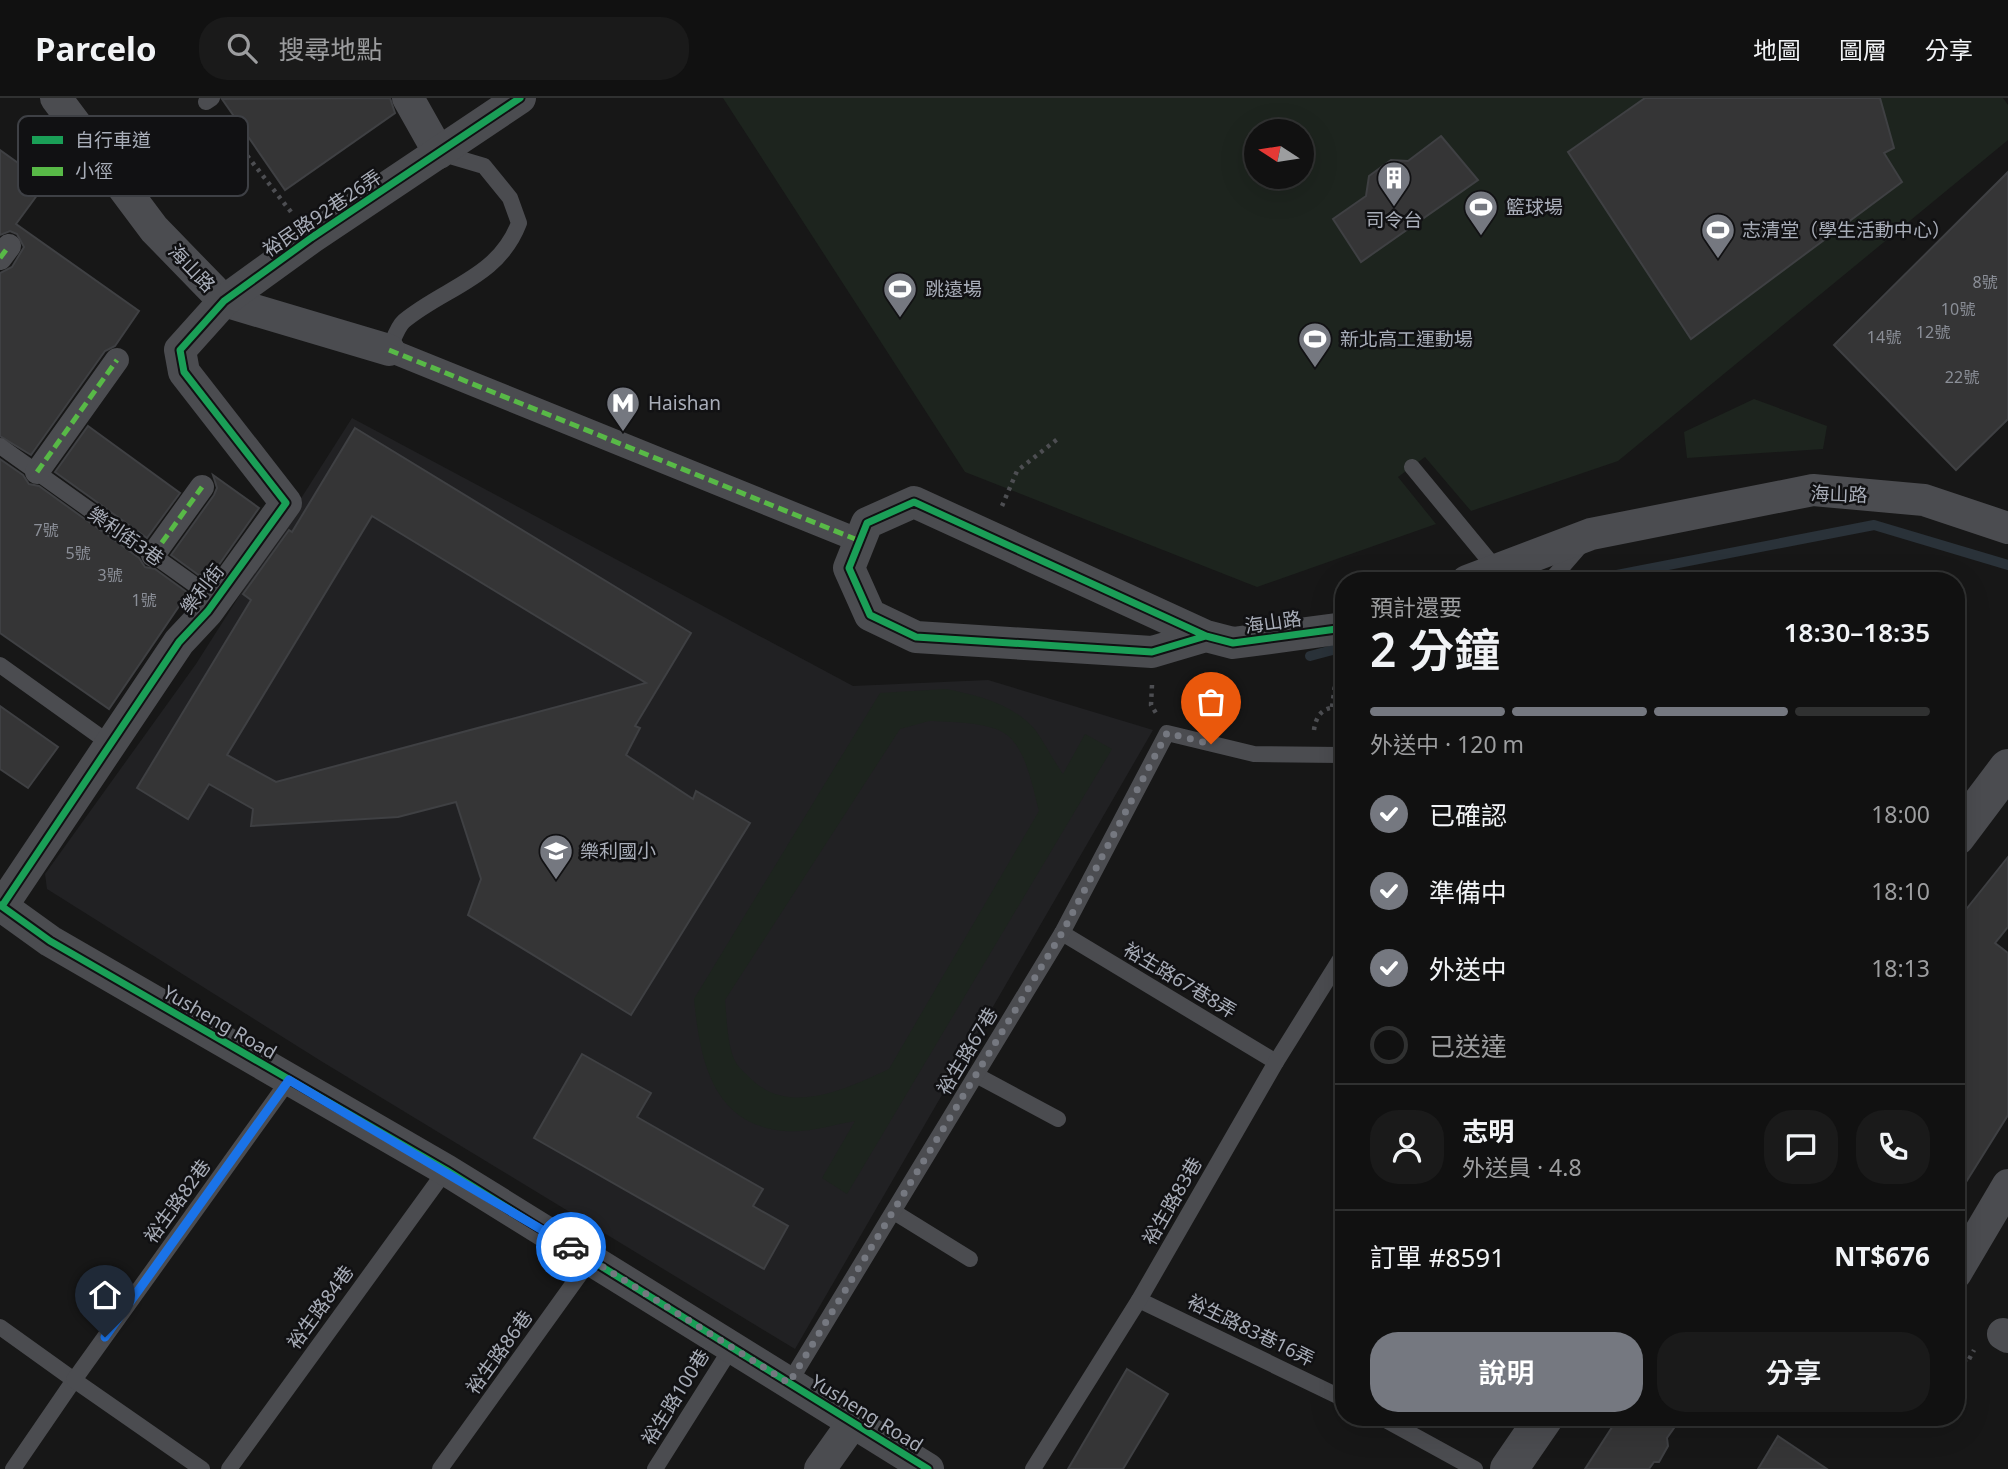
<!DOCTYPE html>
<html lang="zh-TW">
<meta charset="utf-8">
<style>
body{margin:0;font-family:"Noto Sans","Noto Sans TC",sans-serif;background:#1a1a1a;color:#f1f3f6;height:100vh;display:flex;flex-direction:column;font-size:26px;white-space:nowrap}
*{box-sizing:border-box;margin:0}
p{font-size:23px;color:#9c9d9f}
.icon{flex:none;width:38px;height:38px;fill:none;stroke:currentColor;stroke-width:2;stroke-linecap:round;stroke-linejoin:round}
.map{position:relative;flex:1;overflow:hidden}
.drawer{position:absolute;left:1335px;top:474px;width:630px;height:854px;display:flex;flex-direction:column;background:#111;border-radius:28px;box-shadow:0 7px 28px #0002,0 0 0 2px #303131}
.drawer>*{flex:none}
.needle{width:46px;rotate:282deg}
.controls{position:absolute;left:1244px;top:21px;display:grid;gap:14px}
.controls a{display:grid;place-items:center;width:70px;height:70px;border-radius:50%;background:#111;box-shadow:0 7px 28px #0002,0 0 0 2px #303131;font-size:35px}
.pin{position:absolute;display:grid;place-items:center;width:60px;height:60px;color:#fff;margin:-72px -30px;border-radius:50% 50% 50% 0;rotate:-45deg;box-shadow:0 0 7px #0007}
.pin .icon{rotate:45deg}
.courier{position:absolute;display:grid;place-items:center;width:70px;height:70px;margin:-35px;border:5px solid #1a73e8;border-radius:50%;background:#fff;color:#222;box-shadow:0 2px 9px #0007}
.summary em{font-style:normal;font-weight:600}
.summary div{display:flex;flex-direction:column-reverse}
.summary{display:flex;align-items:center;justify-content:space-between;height:119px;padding:0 35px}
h1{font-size:46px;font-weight:600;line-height:52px}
.bar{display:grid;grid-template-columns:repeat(4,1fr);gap:10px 7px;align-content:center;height:84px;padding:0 35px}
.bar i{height:9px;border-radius:5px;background:#303131}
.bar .active{background:#757880}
.bar p{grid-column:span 4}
.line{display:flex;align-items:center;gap:18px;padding:0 35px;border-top:2px solid #303131}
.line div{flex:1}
.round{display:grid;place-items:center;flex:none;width:74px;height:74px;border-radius:28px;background:#1a1a1a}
ol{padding:0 35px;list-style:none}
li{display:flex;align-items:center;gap:21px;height:77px}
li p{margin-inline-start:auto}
li .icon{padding:7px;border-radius:50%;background:#757880;color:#fff;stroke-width:4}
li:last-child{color:#9c9d9f}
li i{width:38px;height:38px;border:4px solid #303131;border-radius:50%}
.cta{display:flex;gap:14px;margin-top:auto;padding:14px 35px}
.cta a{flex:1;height:80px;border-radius:28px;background:#757880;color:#fff;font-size:28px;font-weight:600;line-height:80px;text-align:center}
.cta a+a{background:#1a1a1a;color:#f1f3f6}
header{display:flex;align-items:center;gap:42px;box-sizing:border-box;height:98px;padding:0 35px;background:#111;border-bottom:2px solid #303131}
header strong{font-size:33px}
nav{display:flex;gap:38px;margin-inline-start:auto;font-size:24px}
.search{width:490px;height:63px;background:#1a1a1a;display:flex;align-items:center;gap:18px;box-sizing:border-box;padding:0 24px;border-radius:28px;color:#9c9d9f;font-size:26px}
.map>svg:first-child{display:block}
</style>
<header>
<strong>Parcelo</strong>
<div class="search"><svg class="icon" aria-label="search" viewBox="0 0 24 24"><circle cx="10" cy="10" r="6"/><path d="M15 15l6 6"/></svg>搜尋地點</div>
<nav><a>地圖</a><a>圖層</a><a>分享</a></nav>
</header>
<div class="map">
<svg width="2008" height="1371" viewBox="0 0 2008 1371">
<rect width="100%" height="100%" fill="#171717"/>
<path fill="#212123" d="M352,320l501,268 135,-6 165,50 -358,619 -474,-288 -274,-172 -2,-15 151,-210z"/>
<g fill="#1d241e" fill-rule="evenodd">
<path d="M723,0h1280l5,7v35l-390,321 -147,50 -46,-54 -27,20 38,47 -179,63 -292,-115zM1256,33h46v46h-46z"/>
<path d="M1754,301l73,27 -4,23 -136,9 -3,-26z"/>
<path d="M946,591c31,6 70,16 90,42 10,14 17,29 27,43l22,-40 27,15 -265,445 -25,-16 33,-57c-23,4 -46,12 -70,10 -73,-6 -85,-71 -91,-132l186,-306zM929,623c20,1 59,1 75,12 22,13 29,56 35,78l-150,258c-43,20 -102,49 -141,7 -5,-5 -11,-10 -14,-17 -7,-18 -7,-39 -9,-59l175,-271z"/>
</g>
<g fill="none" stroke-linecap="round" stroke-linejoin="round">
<g stroke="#2a3239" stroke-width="10">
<path d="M1586,483l288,-56 134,40"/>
<path d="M1310,558l34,-9"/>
</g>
</g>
<g fill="#353536" stroke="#3f4043" stroke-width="2" fill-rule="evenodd">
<path d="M390,0l5,15 -110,77 -63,-91z"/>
<path d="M1645,0h235l14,50 -10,5 18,29 -211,157 -123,-187z"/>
<path d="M1441,38l37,44 -117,82 -28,-43 33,-23 3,-20 22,-16 17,1z"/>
<path d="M0,52l46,33 -30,41 123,87 -24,35 -10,5 -74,104 -31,-19v-163l12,-6 12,-20 -7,-13 -7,-3 -10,4z"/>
<path d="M2008,74v247l-52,51 -122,-125z"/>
<path d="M88,328l92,67 -33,45 -92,-66z"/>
<path d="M355,330l336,205 -56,93 5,2 -14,27 67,44 3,-8 54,32 -119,192 -163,-100 13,-36 -25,-77 -58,15 -147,9 2,-17 -44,-25 -21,35 -51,-31 114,-188 -8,-6 46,-64 3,2zM372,418l274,167 -370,99 -49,-27z"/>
<path d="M0,361l23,16 6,9 10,2 100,72 6,9 10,2 33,24 -79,116 -109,-76z"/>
<path d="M213,377l46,33 -46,65 -7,-5 -6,8 -29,-21 43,-60 3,-7z"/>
<path d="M0,608l58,41 -30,41 -28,-19z"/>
<path d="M2008,759v70l-13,16 13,10v162l-52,83v-276z"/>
<path d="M582,956l69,39 -14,24 126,72 -10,17 35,20 -24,43 -230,-131z"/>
<path d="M1127,1271l41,25 -45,75h-55z"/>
<path d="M1618,1320h63l-14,20 1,8 -9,16h-5l-5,7h-64z"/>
<path d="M1778,1338l49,33h-69z"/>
</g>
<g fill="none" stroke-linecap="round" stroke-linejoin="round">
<g stroke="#4d4e52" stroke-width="4.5" stroke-dasharray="3.5 5" stroke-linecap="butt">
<path d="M221,24l70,90"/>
<path d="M1002,408l15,-35 43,-34"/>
<path d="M1152,587l-1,20 5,8"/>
<path d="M1332,609l6,-44"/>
<path d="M1206,619l4,-2 13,-40"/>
<path d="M1314,632c2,-17 13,-27 30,-20"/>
<path d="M1956,1259l11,6 7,-13"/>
</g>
<g stroke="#4b4c50" stroke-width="16">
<path d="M206,4l6,-4"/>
<path d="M389,252c4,-9 8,-23 15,-29 41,-34 94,-43 115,-98l-9,-25 -26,-32 -44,-13"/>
<path d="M0,348l216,154"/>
<path d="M1412,369l85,103"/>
<path d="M1550,483l33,-38"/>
<path d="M0,567l109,78"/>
<path d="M1062,835l214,129"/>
<path d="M976,977l82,44"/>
<path d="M894,1114l76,47"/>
<path d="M1139,1202l205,99"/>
<path d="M0,1229l74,53 -61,89"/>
<path d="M789,1285l273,-450 105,-200 87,21 86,1 4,33"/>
<path d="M1382,1320l93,51"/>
<path d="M202,1371l-128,-89 215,-300"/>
<path d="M229,1371l217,-299"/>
<path d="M440,1371l151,-210"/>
<path d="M655,1371l77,-122"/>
<path d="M1033,1371l106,-169 137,-238 68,-109"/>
</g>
<g stroke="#4b4c50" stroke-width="24">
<path d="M0,160l9,-12"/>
<path d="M389,252l471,191"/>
<path d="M37,374l80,-112"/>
<path d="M153,457l49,-68"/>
</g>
<g stroke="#4b4c50" stroke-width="32">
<path d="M56,0l98,131 70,72 165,49"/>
<path d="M408,0l31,55"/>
<path d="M1467,483l124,-47 222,-44 111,10 84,28"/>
<path d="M1206,538l-54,16 -236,-15 -46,-22 -21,-47 18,-45 47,-21 292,134 27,7 111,-15"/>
<path d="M0,807l50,36 396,229 482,299"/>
<path d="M2,808l177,-264 29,-31 78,-108 -102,-131 -4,-22 44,-49 87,-63 209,-140"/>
<path d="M1956,1175l52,-88"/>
<path d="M2003,1236l5,3"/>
<path d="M820,1371l32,-45"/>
</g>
<g stroke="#4b4c50" stroke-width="38">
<path d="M1956,739l52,-69"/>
<path d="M1509,1371l35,-51"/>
</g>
<g stroke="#58b947" stroke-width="5" stroke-dasharray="10 5" stroke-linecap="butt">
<path d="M0,160l9,-12"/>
<path d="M389,252l471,191"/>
<path d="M37,374l80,-112"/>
<path d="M153,457l49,-68"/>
</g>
<g stroke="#111113" stroke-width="11">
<g id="cycleway">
<path d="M1206,538l-54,16 -236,-15 -46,-22 -21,-47 18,-45 47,-21 292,134 27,7 111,-15"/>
<path d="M0,807l50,36 396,229 482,299"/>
<path d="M2,808l177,-264 29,-31 78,-108 -102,-131 -4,-22 44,-49 87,-63 209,-140"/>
</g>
</g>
<use href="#cycleway" stroke="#1a9f57" stroke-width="7"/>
</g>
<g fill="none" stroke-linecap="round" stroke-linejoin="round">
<path stroke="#757880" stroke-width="7" stroke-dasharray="0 12.6" d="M571,1149l218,136 273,-450 105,-200 44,11"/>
<path stroke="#1a73e8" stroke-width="9" d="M105,1239l184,-257 282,167"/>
</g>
<defs>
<g id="building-pin" transform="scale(1.75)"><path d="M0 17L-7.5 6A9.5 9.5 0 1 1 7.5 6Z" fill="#757880" stroke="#111113"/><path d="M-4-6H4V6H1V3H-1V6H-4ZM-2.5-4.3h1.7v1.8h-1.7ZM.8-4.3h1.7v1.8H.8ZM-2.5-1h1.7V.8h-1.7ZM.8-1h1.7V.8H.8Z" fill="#fff"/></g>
<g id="stadium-pin" transform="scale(1.75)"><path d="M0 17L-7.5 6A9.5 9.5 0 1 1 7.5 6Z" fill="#757880" stroke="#111113"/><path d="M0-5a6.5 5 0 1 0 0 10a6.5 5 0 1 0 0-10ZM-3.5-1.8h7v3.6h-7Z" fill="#fff"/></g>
<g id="metro-pin" transform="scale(1.75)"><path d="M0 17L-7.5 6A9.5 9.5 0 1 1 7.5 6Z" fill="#757880" stroke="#111113"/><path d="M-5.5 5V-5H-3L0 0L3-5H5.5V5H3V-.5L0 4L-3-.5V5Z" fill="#fff"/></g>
<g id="school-pin" transform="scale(1.75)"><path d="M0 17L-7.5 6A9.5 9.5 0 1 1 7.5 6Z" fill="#757880" stroke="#111113"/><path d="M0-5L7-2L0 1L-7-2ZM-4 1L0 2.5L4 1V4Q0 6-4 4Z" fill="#fff"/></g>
</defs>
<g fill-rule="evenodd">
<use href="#building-pin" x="1394" y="80"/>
<use href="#stadium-pin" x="1481" y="109"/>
<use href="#stadium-pin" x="1718" y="132"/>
<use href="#stadium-pin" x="900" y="191"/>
<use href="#stadium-pin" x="1315" y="241"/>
<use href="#metro-pin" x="623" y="305"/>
<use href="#school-pin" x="556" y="753"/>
</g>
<g text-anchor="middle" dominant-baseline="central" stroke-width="5" stroke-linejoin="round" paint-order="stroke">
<g font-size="16" fill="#8b8f98">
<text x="1985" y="184">8號</text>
<text x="1958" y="211">10號</text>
<text x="1933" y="234">12號</text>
<text x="1884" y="239">14號</text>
<text x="1962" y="279">22號</text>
<text x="46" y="432">7號</text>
<text x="78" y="455">5號</text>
<text x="110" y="477">3號</text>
<text x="144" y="502">1號</text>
</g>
<g font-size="19" fill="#a8adb8" stroke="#111113" text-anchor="start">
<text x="1506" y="109">籃球場</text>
<text x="1394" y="122" text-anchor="middle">司令台</text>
<text x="1742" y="132">志清堂（學生活動中心）</text>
<text x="925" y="191">跳遠場</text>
<text x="1340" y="241">新北高工運動場</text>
<text x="648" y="305">Haishan</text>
<text x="580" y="753">樂利國小</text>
</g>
<g font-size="19" fill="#a8adb8" stroke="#111113">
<text transform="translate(322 115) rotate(-34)">裕民路92巷26弄</text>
<text transform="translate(192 170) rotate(46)">海山路</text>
<text transform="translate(1839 396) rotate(2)">海山路</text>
<text transform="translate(126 438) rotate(35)">樂利街3巷</text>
<text transform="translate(202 491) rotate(-52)">樂利街</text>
<text transform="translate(1273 524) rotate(-8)">海山路</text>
<text transform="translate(1180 882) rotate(31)">裕生路67巷8弄</text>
<text transform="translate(220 924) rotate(30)">Yusheng Road</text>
<text transform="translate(967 953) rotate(-59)">裕生路67巷</text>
<text transform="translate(177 1103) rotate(-54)">裕生路82巷</text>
<text transform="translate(1172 1103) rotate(-60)">裕生路83巷</text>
<text transform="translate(320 1209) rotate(-54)">裕生路84巷</text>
<text transform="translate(1251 1232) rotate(26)">裕生路83巷16弄</text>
<text transform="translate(499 1254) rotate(-54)">裕生路86巷</text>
<text transform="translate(675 1299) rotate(-58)">裕生路100巷</text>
<text transform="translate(867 1315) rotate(32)">Yusheng Road</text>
</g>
</g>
<rect x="18" y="18" width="230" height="80" rx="10" fill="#111113" stroke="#3e4045" stroke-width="2"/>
<rect x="32" y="38" width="31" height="8" fill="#1a9f57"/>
<rect x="32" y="69" width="31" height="9" fill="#58b947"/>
<g font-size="19" fill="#a8adb8">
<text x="75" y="49">自行車道</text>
<text x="75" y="80">小徑</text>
</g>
</svg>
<div class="controls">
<a><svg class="needle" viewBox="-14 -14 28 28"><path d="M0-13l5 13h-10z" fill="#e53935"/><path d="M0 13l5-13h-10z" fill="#9c9d9f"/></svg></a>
</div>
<div class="pin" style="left:1211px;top:646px;background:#ea580c"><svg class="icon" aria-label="bag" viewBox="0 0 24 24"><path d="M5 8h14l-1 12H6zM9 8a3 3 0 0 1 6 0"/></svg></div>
<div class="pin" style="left:105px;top:1239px;background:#1f2937"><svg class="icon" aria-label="home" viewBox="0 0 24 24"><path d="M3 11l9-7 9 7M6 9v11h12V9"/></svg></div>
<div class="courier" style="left:571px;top:1149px"><svg class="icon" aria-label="car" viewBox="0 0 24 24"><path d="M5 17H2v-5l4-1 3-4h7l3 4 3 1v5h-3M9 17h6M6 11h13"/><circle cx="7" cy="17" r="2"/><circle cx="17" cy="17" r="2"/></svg></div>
<section class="drawer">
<div class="summary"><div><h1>2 分鐘</h1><p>預計還要</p></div><em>18:30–18:35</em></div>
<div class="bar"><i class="active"></i><i class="active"></i><i class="active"></i><i></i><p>外送中 · 120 m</p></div>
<ol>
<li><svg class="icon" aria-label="check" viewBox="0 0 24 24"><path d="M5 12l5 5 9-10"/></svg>已確認<p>18:00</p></li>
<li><svg class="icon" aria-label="check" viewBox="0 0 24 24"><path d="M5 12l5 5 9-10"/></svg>準備中<p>18:10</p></li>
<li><svg class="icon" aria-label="check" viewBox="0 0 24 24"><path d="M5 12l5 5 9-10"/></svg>外送中<p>18:13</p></li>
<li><i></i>已送達</li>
</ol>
<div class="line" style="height:126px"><a class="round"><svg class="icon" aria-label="person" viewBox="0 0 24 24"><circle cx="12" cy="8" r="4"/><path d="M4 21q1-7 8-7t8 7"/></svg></a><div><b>志明</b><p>外送員 · 4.8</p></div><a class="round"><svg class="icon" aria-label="chat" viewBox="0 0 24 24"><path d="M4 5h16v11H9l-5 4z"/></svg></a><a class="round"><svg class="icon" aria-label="phone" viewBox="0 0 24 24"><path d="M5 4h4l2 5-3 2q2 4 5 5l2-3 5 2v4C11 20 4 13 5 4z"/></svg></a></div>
<div class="line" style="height:91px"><div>訂單 #8591</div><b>NT$676</b></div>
<div class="cta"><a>說明</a><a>分享</a></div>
</section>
</div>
